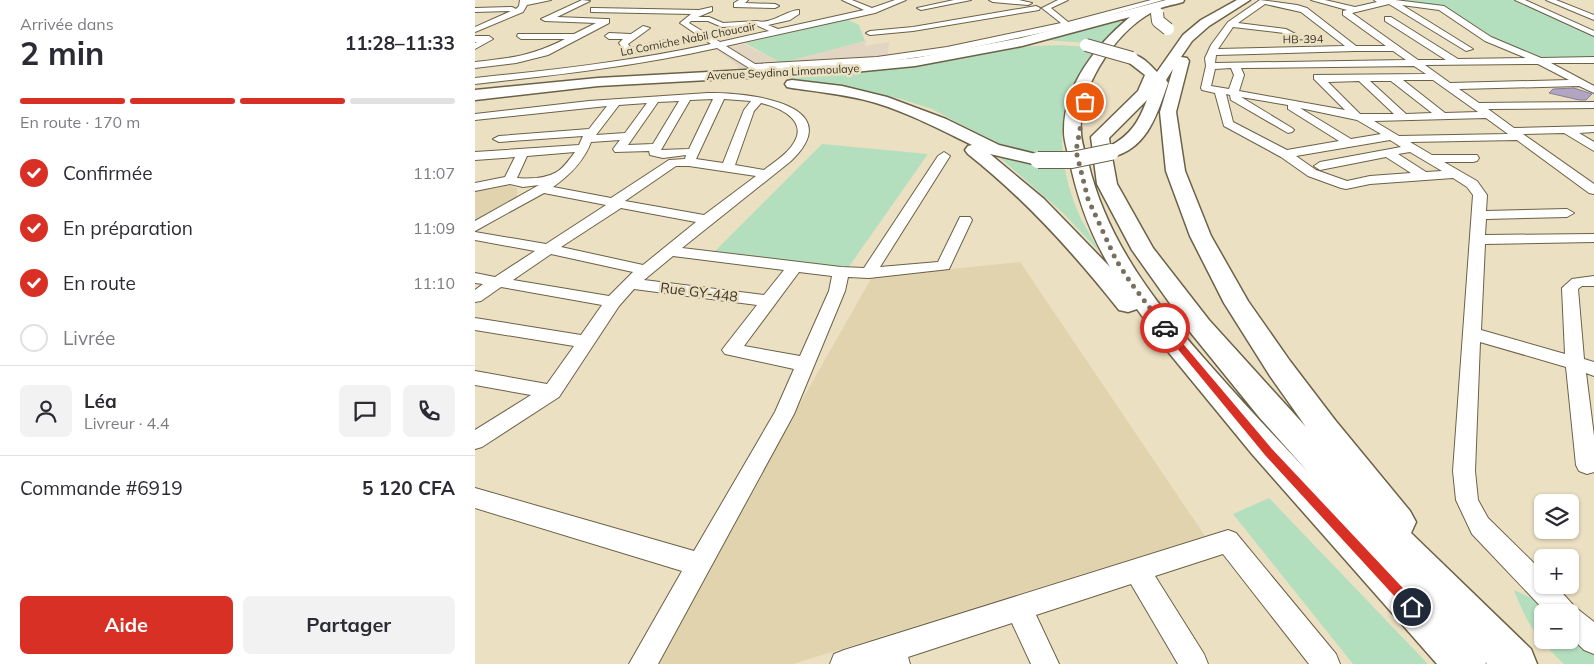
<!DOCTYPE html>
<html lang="fr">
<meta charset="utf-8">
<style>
body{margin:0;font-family:Mulish,sans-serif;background:#f2f2f3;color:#2b2b33;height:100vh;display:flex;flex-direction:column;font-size:19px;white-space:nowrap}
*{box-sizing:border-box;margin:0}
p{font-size:16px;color:#7c7c81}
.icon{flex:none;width:28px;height:28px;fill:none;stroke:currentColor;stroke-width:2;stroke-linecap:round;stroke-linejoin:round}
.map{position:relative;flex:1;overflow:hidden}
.details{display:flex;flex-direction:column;background:#fff;width:475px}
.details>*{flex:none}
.controls{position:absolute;left:1059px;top:494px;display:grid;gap:10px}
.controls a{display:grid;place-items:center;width:45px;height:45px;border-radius:8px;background:#fff;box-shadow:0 1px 4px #0004;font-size:25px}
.pin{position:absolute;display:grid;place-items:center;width:42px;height:42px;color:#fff;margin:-21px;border:2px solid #fff;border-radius:50%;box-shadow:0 1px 5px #0007}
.courier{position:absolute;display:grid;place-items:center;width:50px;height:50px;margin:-25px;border:4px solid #d93025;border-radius:50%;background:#fff;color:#222;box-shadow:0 1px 6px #0007}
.head em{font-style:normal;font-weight:700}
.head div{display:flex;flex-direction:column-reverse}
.head{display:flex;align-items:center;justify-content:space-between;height:85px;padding:0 20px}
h1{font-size:32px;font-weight:700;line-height:38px}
.bar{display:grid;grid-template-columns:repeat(4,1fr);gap:8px 5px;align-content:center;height:60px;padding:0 20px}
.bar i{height:6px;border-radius:4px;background:#e1e1e2}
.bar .on{background:#d93025}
.bar p{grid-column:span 4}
.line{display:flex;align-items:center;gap:12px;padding:0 20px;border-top:1px solid #e1e1e2}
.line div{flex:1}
.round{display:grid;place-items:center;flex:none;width:52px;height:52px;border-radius:8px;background:#f2f2f3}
ol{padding:0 20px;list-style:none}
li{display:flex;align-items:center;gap:15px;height:55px}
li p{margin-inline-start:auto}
li .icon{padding:5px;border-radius:50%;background:#d93025;color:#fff;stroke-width:4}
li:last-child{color:#7c7c81}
li i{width:28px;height:28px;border:2px solid #e1e1e2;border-radius:50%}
.action{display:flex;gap:10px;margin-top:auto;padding:10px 20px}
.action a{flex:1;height:58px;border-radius:8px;background:#d93025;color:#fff;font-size:20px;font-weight:700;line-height:58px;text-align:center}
.action a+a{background:#f2f2f3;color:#2b2b33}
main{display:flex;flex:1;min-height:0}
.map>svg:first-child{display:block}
</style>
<main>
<section class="details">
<div class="head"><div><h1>2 min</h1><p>Arrivée dans</p></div><em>11:28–11:33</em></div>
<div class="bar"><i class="on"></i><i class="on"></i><i class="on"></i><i></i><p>En route · 170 m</p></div>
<ol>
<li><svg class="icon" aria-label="check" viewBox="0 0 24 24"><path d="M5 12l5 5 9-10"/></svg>Confirmée<p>11:07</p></li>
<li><svg class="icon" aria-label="check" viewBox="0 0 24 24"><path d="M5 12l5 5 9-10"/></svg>En préparation<p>11:09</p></li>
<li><svg class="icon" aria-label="check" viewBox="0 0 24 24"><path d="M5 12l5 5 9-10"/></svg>En route<p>11:10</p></li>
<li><i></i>Livrée</li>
</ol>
<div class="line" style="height:90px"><a class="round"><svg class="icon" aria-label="person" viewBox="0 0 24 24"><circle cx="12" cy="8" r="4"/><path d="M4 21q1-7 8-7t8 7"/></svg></a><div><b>Léa</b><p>Livreur · 4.4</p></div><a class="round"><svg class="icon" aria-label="chat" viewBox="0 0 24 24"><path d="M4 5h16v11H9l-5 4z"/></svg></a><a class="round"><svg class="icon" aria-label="phone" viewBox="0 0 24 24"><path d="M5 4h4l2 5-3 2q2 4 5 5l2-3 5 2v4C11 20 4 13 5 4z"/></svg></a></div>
<div class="line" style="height:65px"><div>Commande #6919</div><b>5 120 CFA</b></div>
<div class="action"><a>Aide</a><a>Partager</a></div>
</section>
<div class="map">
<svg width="1119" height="664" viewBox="0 0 1119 664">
<rect width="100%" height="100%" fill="#ece0c2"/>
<path fill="#e2d5c2" d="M391,41l-1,5 24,-4 -2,20 -150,8 1,-4 -21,-16 27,-6 37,19z"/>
<g fill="#e1d3ae">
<path d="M31,185l11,3v10l-42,24v-31z"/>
<path d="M545,262l185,274 -412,128h-141l220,-387z"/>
</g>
<g fill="#b3dfbf">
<path d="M907,0h136l76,35v22h-53l-23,-6 -24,-10 -46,-30z"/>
<path d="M371,19l13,6 6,16 -84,22 -36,-20z"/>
<path d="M638,20l11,2c-63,50 -77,116 -46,190 6,14 15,27 22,40l-38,-40 -63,-55 35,6 -102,-54 -31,-10 -58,-13 -52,-7 4,-5c45,-4 92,-5 137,-12 50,-7 101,-22 152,-15l4,-4 -46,-3z"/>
<path d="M347,144l106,10 -80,114 -134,-16z"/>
<path d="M794,498l159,166h-75l-120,-150z"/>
<path d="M1039,590l22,10 13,12h-6v28h27v-8l24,20v12h-30c-28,-27 -36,-38 -50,-74z"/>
</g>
<path fill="#b1a5c1" stroke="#8a7e99" d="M1099,88l18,6 -6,6h-7l-30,-7 4,-4z"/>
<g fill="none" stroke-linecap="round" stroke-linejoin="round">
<g stroke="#6b6147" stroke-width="2">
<g id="minor">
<path d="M45,0h31l-24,5 -4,7 -48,20v-5l36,-16 -36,1v-4l37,-1 4,2 3,-3z"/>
<path d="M107,0l8,1 -33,16 49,2h3v4l-61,32 -32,8 -41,5v-6c36,-4 57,-6 90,-23h-44l-4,-3 1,-2h56l22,-11 -51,-2 -4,-2z"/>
<path d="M264,0h9l-3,3 30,1 4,2 -4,2 -41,-1v-4z"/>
<path d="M367,0h10l20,8 23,-8h11l-31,13 -149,33 29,18 122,-7 70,-10 114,-24 -19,-15 16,-8h10l-17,8 17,14 83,-22h12l-95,27 -121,26 -70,10 -114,6 4,4 -5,3 -45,-28c-80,18 -160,27 -242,36v-6c79,-8 158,-17 236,-34l-31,-21 11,-9 -100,-2v-4h3l105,2 13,-3v4l-14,6h11l14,6 34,-2c14,4 30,-11 42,-11v4l-9,6 -22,5 10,4 86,-19zM216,21h17l14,6 34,-2 13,6 -49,11 -31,-19z"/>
<path d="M479,0h17l-50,10 -4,-2z"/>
<path d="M514,0h30l13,3 -4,2 -35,-3z"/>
<path d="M785,0l37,5 10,3 49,38h30l-43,-31v-4l4,-1 -36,-10h14l30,7 22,-5 -3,-2h21l49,6 47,31 50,21 53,-1v6h-43l43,23v7l-15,-7 -120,3 20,14 115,-1v6l-106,1 26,19 80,-2v6l-15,1 15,9v9l-30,-18 -41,1 71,50v10l-5,-1 -72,-53 -107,2 22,13h45l2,3 -2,3 -4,1h-29l33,19 10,14 -1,16 81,-2 7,4 -7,4 -81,2 -1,16 109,-1v8l-109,2 -4,86 84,24 -3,-66 10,-9 22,-3v10h-12l-4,3 6,70 10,3v14l-8,-3 8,63v36l-7,2 -8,-3 -3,-6 -10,-98 -86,-25 -5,129 3,29 10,18 55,54v13h12l20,22 19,15v32l-10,-4 -14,-14v-24h-24l-74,-78 -16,-34 -3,-29 20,-276 -6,-8 -14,-9 -83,6 -24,5 -5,-1 -33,-12 -27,-19 -57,-31 -9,-33 -13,-3 -1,-2 5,-22 -1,-8 6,-13 17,-23zM790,4l36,8 44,34 -127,3 15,-22 51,6 9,7h6v-4l-13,-7 -48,-6zM914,4l77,47 7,-2 -71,-44 37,5 46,31 41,17 -68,1 -67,-42h-6v4l61,39h-28l-66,-47zM880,51h38l13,9 -191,3 1,-8zM1063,64l31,16 -119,3 -25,-18zM939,66l12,8 -112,1v4l31,31 -106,-19 5,-16 -3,-7zM756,68l3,7 -5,14 -18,-3 4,-17zM928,80h30l45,32 -33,1zM884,81l35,33h-34l-32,-32zM895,81h21l41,32 -26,1zM751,94l4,1 1,5 57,33 4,-1 2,-2 -2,-2 -51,-31 47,8v4l51,32 -52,9 -54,-28zM825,108l57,12 24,14 -30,5zM1011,118l22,16 -109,2 -25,-15zM915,140l11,7 -81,15 -6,4 6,4 66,-13 25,16 -41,3 -23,5 -31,-11 -20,-14zM935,152l32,19 -16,1 -28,-18z"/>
<path d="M1040,0h10l69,31v5z"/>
<path d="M1071,0h10l38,15v5z"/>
<path d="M561,6l4,2 -1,2 -126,21 -43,4 -4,-2 4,-2 43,-4z"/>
<path d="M168,26l7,2 -22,16 3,4 35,-8 4,3 -41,11 -3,-1 -7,-10 4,-4h-14l-4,-3 4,-3 22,1z"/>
<path d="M0,36h14l4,3 -18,10v-6l2,-1h-2z"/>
<path d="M233,93c36,-1 143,10 83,68l-109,87 159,19 23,1 74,-112 6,-4 6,4 -70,111 58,-5 22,-45h10l2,3 -23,49 -80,9 -21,-1 -3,14 -51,123 -136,250h-29l53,-93 -207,-63v-20l219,63 81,-139 19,-43 -69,-15 -3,-4 3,-4 32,-41 -123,-16 -15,17 -60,91 -77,50 -7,2v-19l56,-35 -56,-10v-14l72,13 27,-38 -99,-16v-12l106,17 21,-30 -101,-18 -20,14 -6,1v-12l8,-6 -8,-1v-10l20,4 40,-26 -60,-11v-8l71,12 60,-39 -62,-12 -69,38v-10l64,-36 -16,2 -13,-3 -35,7v-8l30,-6 10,-20 -40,3v-8l104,-7 4,-9 -84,6 -6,-3 6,-3 90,-7 18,-23 -132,14v-6l114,-13zM238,99l-24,50 -28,1 29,-50zM249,99l27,2 -7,9 -21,53 -27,-4zM204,101l-26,43 -25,1 30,-43zM172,103l-22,30 -29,2 23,-30zM286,103c21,5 50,19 30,44 -7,9 -18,16 -27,23l-29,-5 19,-54zM145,140l-7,9 2,3 34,-1 1,4 13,3 23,-3 -1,4 -16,1 -58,38 -58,-11c17,-12 31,-26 38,-45zM100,152c-12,16 -16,23 -38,26 -7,0 -13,1 -20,0l10,-22zM201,166h13l67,10 -52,39 -79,-14zM146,208l75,14 -53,43 -82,-18zM76,254l82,18 -24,24 -96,-16zM198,256l111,14 -20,25 -120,-15zM324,272l33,4 -3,15 -29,65 -56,-10z"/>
<path d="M753,530l8,3 100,121 4,10h-31l-86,-110 -68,22 49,78 4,10h-30l-47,-80 -95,31 23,49h-28l-19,-41 -104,34 2,7h-80l4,-10 10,-4z"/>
</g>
</g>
<g stroke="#6b6147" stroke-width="3">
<path id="highway" d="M691,0h18l-1,2c-9,3 -21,4 -29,9 -23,12 -42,34 -55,56 -11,19 -20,43 -18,65 0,10 4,20 7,30 20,84 72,147 129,211 30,34 61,67 92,100l-50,-56 -68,-84 -59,-83 -35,-66 -6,-47 47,-46 7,-16 -18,-14 -2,-3 2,-3c12,-3 22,9 30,17l26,-37 18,-15 36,-20h13l-41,26 -17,15 -11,16 6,1 2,3 -13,51 9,59 26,65 37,65 42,60 45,59 75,91 6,11 -5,11 120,116 6,15h-50l-2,-2 1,2h-49l-185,-210 -87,-106 -28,-39 -9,3 -9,-2c-46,-58 -94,-111 -151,-156l-3,-4 3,-4 4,-1c-31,-15 -63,-32 -96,-42 -27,-8 -56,-11 -84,-15l-5,-1 -2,-3 2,-3 5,-1 50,6 45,11 59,22 53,26 45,11 3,4 -3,4 -6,1 -48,-11 54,45 66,68c-21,-35 -33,-70 -41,-109 -2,-9 -5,-18 -5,-26 -1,-46 33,-88 66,-115l-108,29 -107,20 -61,6 -256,14 -123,14v-10l123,-12 256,-14 61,-6 106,-20zM698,69l-13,43 6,59 24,65 34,67 46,73 36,51 -97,-107 -56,-72 -36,-64 -5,-27c36,-9 45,-43 56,-74l-2,-3zM672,100c-8,21 -16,35 -37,46l-1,-8z"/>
</g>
<use href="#minor" fill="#fff" fill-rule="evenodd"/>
<use href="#highway" fill="#fff" fill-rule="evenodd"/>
<g stroke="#6b6147" stroke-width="14" stroke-linecap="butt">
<g id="highway-bridge-far1">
<path d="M682,13l1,8 10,8"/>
<path d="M611,45l46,13"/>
</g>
</g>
<g stroke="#6b6147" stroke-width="18" stroke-linecap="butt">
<path id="highway-bridge" d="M563,160h34l39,-8"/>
</g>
<use href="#highway-bridge-far1" stroke="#fff" stroke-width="12"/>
<use href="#highway-bridge" stroke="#fff" stroke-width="16"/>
</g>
<path fill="#d93025" d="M687,326h6l104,123 144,153 2,5 -2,4 -4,2 -4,-2 -143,-156 -103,-125z"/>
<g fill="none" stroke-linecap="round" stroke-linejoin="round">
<path stroke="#77705e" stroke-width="5" stroke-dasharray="0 9" d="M610,102l-9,49 12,48 28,61 15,23 34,45"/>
</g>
<g text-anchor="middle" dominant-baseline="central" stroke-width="5" stroke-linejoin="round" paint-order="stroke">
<g font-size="11" fill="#383428" stroke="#ece0c2">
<text transform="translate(213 39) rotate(-11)">La Corniche Nabil Choucair</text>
<text transform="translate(828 39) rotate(-1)">HB-394</text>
<text transform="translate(308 72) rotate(-3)">Avenue Seydina Limamoulaye</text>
</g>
<g font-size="14" fill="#383428" stroke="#ece0c2">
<text transform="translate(224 292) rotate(7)">Rue GY-448</text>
</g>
</g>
</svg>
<div class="controls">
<a><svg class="icon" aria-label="layers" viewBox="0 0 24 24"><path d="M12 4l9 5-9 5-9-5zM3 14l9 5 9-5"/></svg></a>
<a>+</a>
<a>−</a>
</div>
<div class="pin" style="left:610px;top:102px;background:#ea580c"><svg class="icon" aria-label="bag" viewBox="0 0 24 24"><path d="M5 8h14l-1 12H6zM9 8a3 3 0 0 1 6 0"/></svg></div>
<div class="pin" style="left:937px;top:607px;background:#1f2937"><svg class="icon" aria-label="home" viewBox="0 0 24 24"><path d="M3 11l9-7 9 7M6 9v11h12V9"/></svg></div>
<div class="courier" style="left:690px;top:328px"><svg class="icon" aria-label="car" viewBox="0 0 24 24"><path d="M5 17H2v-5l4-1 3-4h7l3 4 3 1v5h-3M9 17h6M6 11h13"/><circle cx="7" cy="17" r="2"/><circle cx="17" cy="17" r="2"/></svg></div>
</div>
</main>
